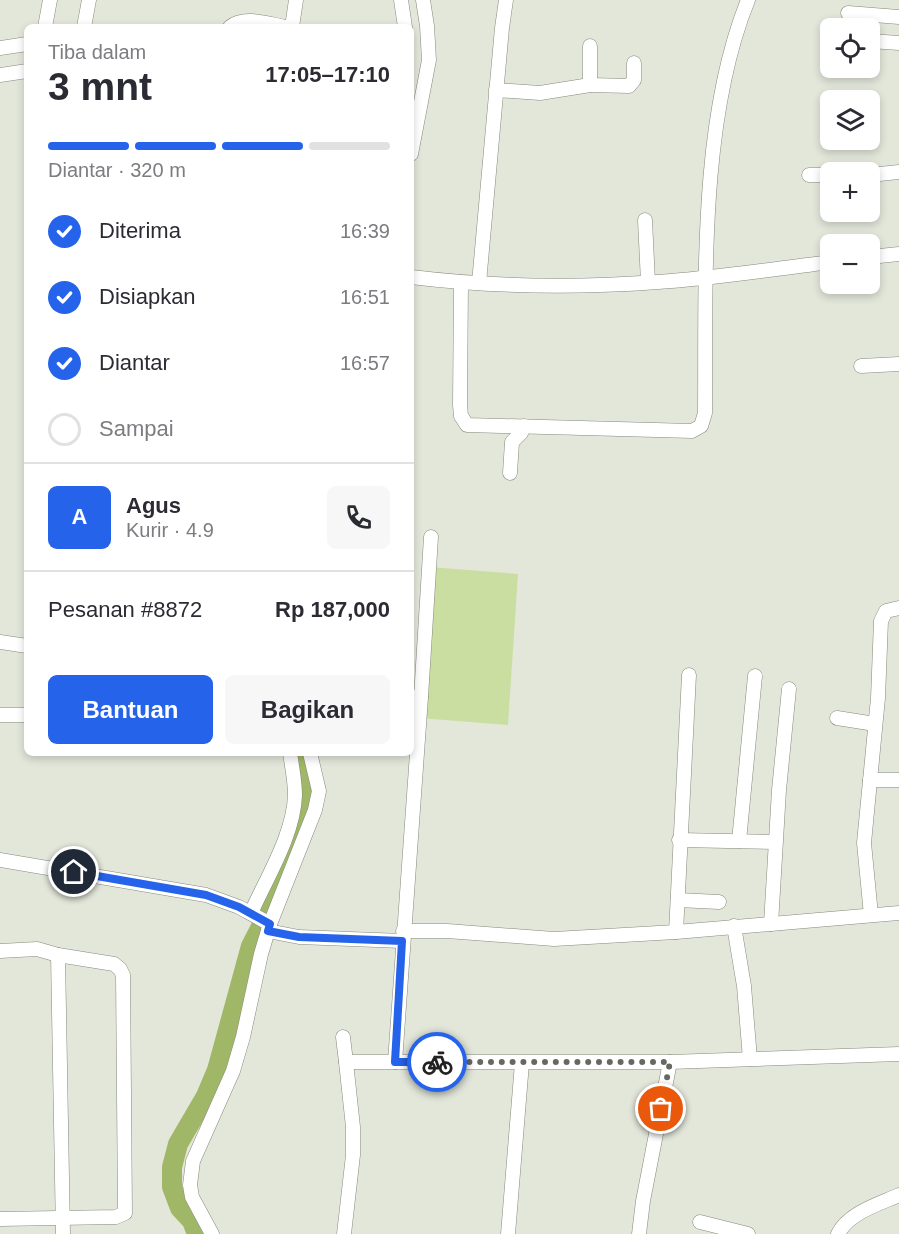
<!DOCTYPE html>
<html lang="id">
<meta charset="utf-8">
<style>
body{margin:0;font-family:Helvetica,sans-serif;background:#f7f7f7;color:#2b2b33;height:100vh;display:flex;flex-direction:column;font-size:22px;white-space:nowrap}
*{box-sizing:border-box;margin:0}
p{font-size:20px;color:#7c7c81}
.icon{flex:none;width:33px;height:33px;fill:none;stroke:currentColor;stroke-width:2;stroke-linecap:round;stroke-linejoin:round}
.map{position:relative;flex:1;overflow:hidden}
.drawer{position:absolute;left:24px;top:24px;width:390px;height:732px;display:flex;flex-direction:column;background:#fff;border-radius:9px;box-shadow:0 3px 9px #0003}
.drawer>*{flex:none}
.tools{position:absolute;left:820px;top:18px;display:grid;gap:12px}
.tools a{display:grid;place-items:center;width:60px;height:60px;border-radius:9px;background:#fff;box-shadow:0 3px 9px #0003;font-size:30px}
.pin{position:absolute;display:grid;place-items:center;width:51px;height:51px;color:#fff;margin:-26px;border:3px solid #fff;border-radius:50%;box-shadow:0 2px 6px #0007}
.courier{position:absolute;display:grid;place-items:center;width:60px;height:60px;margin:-30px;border:4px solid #2563eb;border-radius:50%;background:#fff;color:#222;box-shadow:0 2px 8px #0007}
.overview em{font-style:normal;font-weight:700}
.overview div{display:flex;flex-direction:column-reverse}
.overview{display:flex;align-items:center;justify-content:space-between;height:102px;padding:0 24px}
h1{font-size:39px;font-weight:700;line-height:45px}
.bar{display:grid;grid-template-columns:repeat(4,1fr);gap:9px 6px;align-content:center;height:72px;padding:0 24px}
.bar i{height:8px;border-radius:4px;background:#e1e1e2}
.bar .on{background:#2563eb}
.bar p{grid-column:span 4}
.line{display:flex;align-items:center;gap:15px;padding:0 24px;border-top:2px solid #e1e1e2}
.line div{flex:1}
.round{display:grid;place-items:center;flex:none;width:63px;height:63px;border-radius:9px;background:#f7f7f7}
ol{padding:0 24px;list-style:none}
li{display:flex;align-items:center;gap:18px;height:66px}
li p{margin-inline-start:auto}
li .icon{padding:6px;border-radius:50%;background:#2563eb;color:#fff;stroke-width:4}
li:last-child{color:#7c7c81}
li i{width:33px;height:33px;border:3px solid #e1e1e2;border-radius:50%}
.primary-button{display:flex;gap:12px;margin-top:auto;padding:12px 24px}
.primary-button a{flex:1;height:69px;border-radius:9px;background:#2563eb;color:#fff;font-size:24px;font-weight:700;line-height:69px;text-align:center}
.primary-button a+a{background:#f7f7f7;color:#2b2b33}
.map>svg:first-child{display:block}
</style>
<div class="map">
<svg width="899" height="1234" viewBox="0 0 899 1234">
<rect width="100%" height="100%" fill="#e3e7da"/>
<path fill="#cbdea1" d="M430,567l88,7 -10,151 -89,-7z"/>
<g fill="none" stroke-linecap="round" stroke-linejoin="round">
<path stroke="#a0b767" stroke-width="20" d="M197,1234l-5,-13 -12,-13 -8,-21v-20l6,-23 28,-48 11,-26 34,-124 16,-31 32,-82 7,-33 -5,-47"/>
<g stroke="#85897c" stroke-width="15">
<g id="minor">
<path d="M401,0l4,27"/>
<path d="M848,13l51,4"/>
<path d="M45,27l5,-27"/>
<path d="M84,27l5,-27"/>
<path d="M230,27c14,-12 38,-3 56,0"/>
<path d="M292,27l4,-27"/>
<path d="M870,41l29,2"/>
<path d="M0,48l27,-4"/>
<path d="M0,75l27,-4"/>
<path d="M590,85v-39"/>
<path d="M496,90l44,3 50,-8 39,1 5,-6v-17"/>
<path d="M411,154l18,-94 -2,-34 -4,-26"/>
<path d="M809,175h22"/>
<path d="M870,175l29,-3"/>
<path d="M645,220l3,62"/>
<path d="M870,257l29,-3"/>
<path d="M411,277c82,10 165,11 247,5 58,-4 115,-13 173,-20"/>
<path d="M461,283l-1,122 1,11 6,9 225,6 9,-5 4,-13c1,-130 -6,-292 43,-413"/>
<path d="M479,283l23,-255 4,-28"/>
<path d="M861,366l38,-2"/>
<path d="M510,473l2,-31 9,-9 3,-7"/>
<path d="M0,642l27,4"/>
<path d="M421,697l10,-160"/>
<path d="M0,715h27"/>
<path d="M837,718l38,6"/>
<path d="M870,780h29"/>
<path d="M679,840l96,2"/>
<path d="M739,841l16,-165"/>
<path d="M0,860l206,35 33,12 31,17"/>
<path d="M678,900l41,2"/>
<path d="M251,913c16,-36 43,-79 44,-118 0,-14 -3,-28 -5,-42"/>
<path d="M871,915l-7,-72 14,-145 3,-77 5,-10 13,-3"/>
<path d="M771,924l8,-134 10,-101"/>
<path d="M734,926l10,60 6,73"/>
<path d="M268,931l31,6 103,4"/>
<path d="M403,931h44l107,8 122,-7 223,-19"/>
<path d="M676,932l13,-257"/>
<path d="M0,951l37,-2 21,6 56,9 6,5 3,6 2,238 -9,4 -116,2"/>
<path d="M58,955l5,279"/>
<path d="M343,1037l3,25h324l229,-8"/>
<path d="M395,1062l26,-365h-10"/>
<path d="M700,1222l48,12"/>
<path d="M212,1234l-20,-37 -2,-12 3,-24 40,-90 10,-34 18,-83 9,-30 45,-114 4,-19 -9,-38"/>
<path d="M344,1234l9,-79v-28l-7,-65"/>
<path d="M508,1234l14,-171"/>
<path d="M639,1234l4,-33 27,-139"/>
<path d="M838,1234c10,-21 41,-30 61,-39"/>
</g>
</g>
<use href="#minor" stroke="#fff" stroke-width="14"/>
</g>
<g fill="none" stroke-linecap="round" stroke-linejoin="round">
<path stroke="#666961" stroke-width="6" stroke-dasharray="0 10.8" d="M437,1062h233l-9,47"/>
<path stroke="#2563eb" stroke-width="8" d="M74,872l132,23 33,12 31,17 -2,7 31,6 103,4 -7,121h42"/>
</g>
</svg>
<div class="tools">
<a><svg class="icon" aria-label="locate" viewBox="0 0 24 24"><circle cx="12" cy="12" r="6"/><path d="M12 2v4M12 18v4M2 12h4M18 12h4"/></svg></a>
<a><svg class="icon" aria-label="layers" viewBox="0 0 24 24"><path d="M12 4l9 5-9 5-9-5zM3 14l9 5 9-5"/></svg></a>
<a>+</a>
<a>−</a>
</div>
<div class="pin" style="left:661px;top:1109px;background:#ea580c"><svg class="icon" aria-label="bag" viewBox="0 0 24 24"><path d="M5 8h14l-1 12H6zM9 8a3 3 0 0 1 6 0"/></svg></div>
<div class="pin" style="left:74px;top:872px;background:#1f2937"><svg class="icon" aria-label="home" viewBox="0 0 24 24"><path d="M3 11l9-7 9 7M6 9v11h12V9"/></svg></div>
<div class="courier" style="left:437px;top:1062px"><svg class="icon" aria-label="bike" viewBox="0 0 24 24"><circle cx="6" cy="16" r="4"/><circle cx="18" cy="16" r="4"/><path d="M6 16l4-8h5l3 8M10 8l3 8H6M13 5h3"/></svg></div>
<section class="drawer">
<div class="overview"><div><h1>3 mnt</h1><p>Tiba dalam</p></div><em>17:05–17:10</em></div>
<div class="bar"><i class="on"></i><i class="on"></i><i class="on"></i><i></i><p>Diantar · 320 m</p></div>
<ol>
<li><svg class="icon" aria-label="check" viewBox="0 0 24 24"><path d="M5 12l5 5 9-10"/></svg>Diterima<p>16:39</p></li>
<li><svg class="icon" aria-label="check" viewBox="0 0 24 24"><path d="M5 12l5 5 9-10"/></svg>Disiapkan<p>16:51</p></li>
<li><svg class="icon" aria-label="check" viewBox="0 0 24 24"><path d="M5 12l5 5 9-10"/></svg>Diantar<p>16:57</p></li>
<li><i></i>Sampai</li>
</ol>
<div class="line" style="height:108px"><b class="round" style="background:#2563eb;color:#fff">A</b><div><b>Agus</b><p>Kurir · 4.9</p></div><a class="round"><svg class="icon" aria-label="phone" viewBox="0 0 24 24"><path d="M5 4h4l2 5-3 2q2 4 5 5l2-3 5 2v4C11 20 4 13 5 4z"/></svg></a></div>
<div class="line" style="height:78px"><div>Pesanan #8872</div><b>Rp 187,000</b></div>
<div class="primary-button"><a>Bantuan</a><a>Bagikan</a></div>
</section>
</div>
